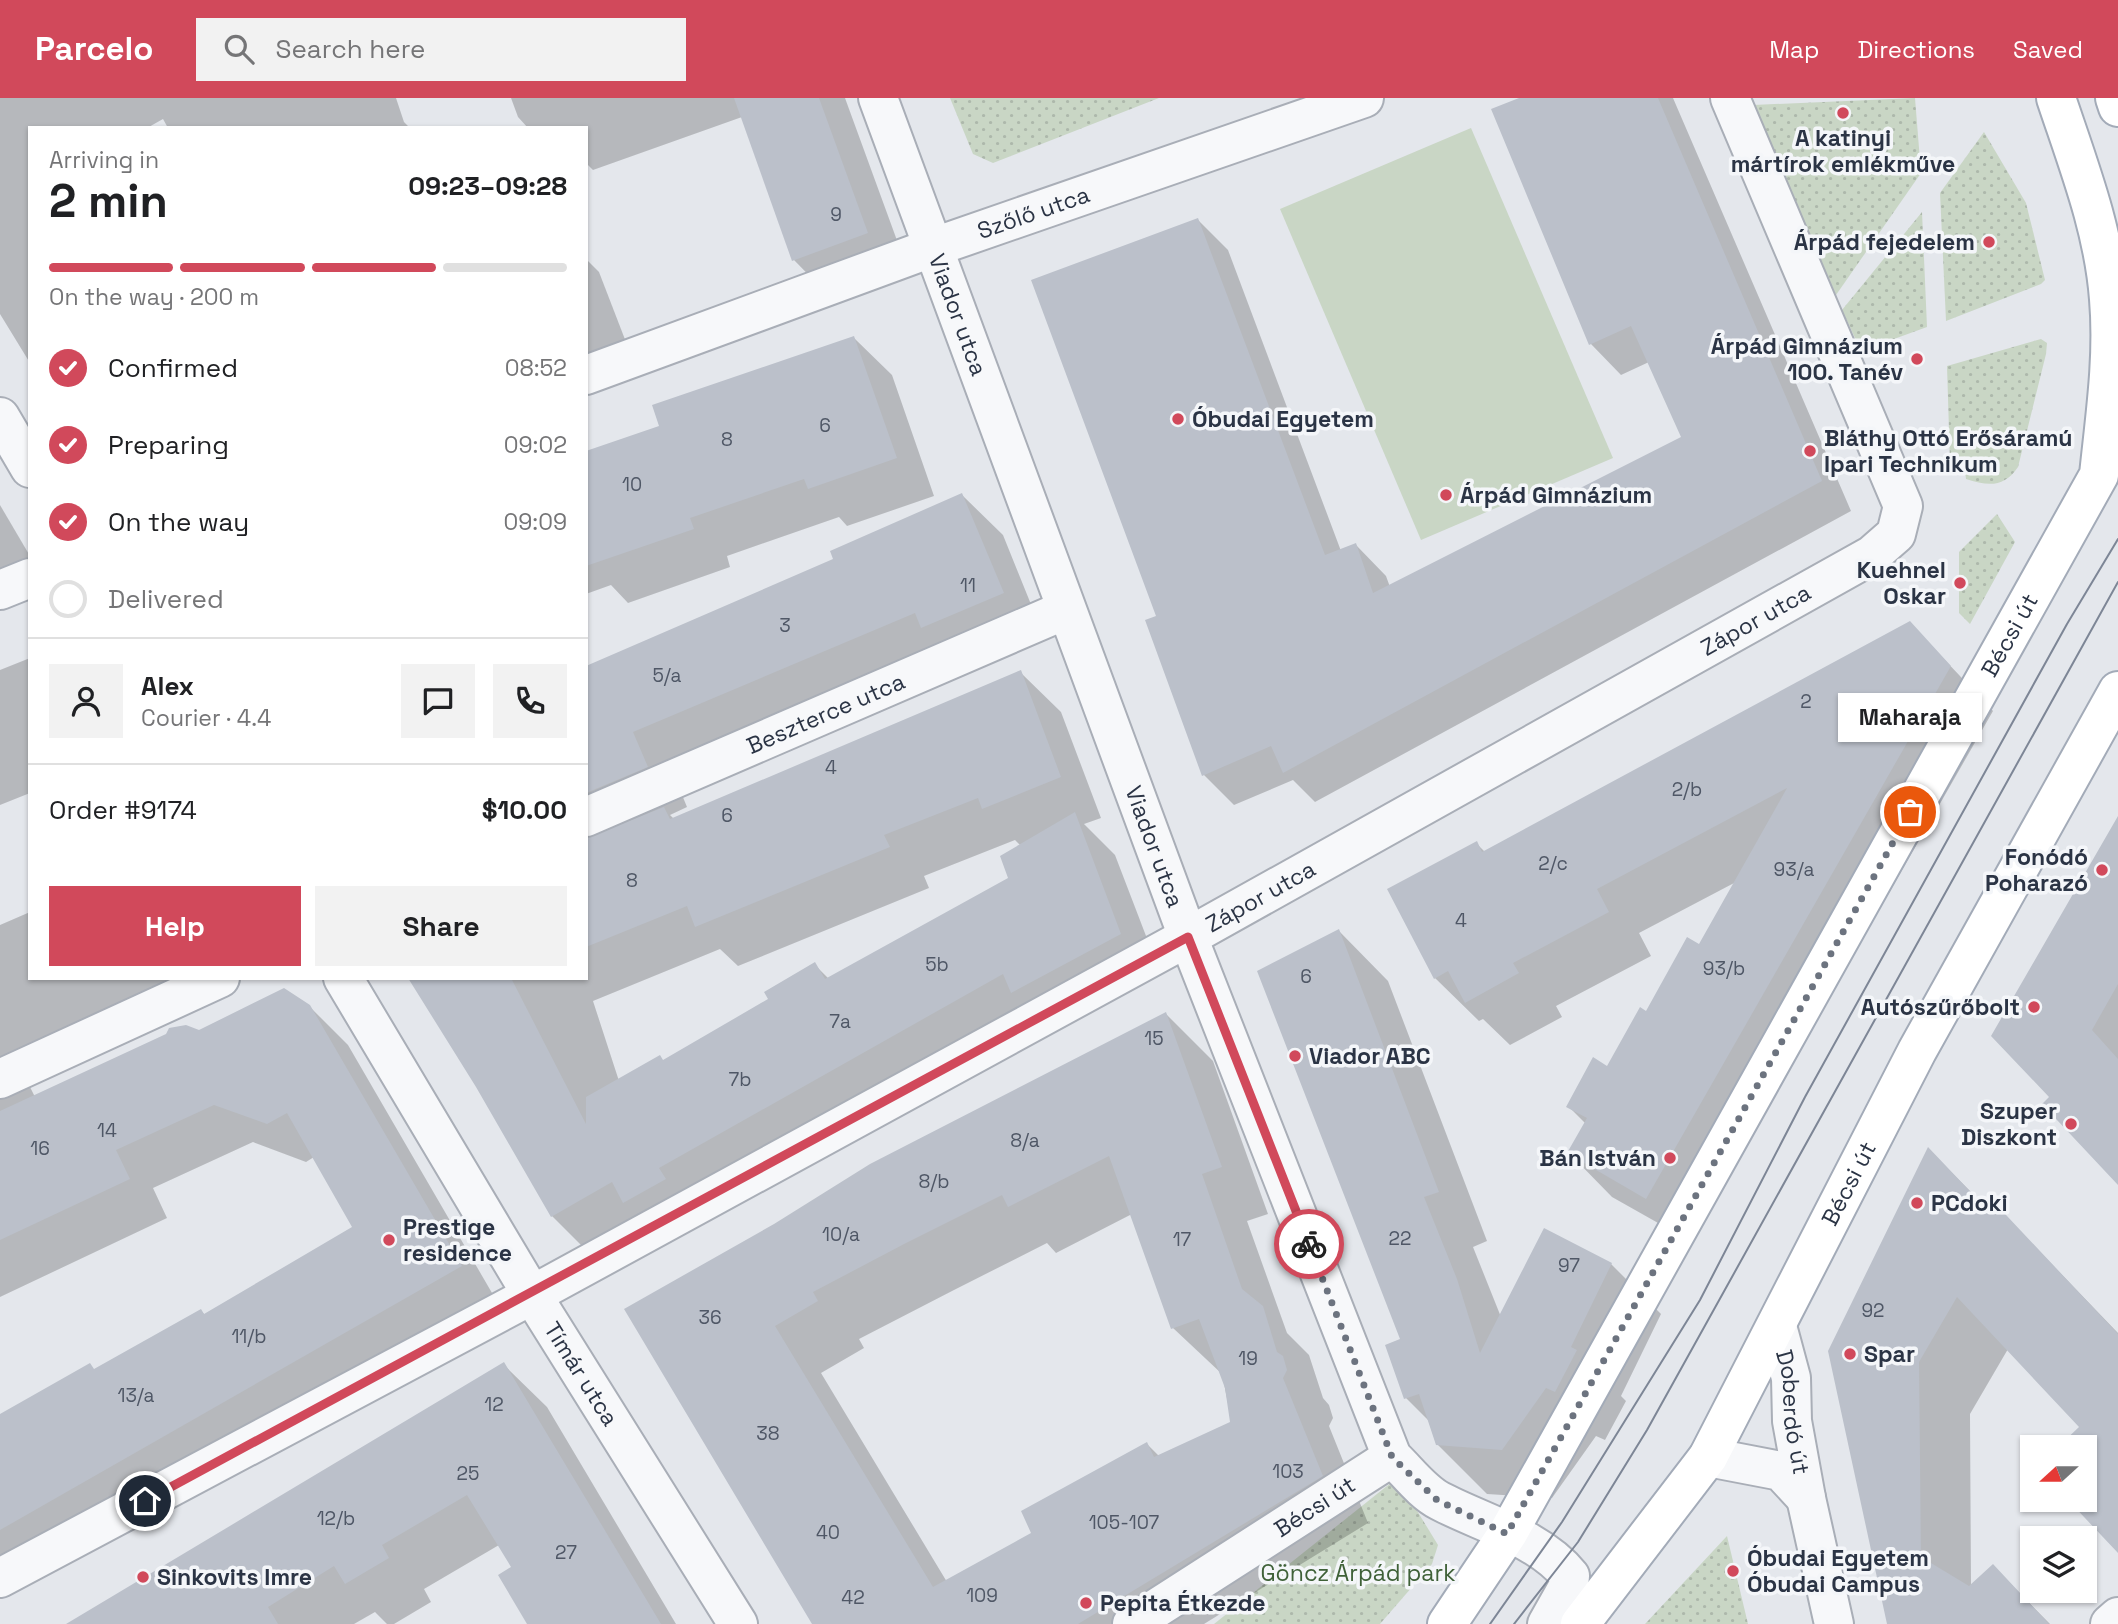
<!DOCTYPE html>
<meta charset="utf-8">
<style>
body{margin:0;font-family:"Space Grotesk",sans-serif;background:#f2f2f2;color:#202124;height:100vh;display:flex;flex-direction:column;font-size:26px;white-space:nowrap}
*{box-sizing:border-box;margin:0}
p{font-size:23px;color:#757577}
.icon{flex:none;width:38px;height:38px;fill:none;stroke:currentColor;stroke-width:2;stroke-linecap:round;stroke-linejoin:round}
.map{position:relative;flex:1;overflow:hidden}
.details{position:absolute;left:28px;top:28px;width:560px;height:854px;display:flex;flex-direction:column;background:#fff;border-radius:0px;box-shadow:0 2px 5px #0004}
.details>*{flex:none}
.needle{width:46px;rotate:249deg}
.tools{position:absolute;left:2020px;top:1337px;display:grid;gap:14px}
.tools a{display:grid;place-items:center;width:77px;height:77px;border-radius:0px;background:#fff;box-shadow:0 2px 5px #0004;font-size:35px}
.pin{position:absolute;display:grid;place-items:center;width:60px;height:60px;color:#fff;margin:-30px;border:4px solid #fff;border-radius:50%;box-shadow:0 2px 7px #0007}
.courier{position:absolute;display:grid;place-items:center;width:70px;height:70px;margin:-35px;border:5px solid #d1495b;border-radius:50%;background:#fff;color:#222;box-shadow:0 2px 9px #0007}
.bubble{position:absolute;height:49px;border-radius:0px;background:#fff;box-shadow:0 2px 5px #0004;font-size:23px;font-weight:700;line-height:49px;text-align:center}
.headline em{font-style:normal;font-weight:700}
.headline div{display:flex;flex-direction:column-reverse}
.headline{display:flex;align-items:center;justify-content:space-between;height:119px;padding:0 21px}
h1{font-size:46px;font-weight:700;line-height:52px}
.bar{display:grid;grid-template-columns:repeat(4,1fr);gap:10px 7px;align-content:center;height:84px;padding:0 21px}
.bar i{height:9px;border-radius:5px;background:#e0e0e0}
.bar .active{background:#d1495b}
.bar p{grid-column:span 4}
.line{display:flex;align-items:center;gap:18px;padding:0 21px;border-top:2px solid #e0e0e0}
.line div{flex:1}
.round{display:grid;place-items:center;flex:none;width:74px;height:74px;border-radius:0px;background:#f2f2f2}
ol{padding:0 21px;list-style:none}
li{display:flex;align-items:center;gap:21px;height:77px}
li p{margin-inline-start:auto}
li .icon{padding:7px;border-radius:50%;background:#d1495b;color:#fff;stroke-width:4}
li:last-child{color:#757577}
li i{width:38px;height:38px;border:4px solid #e0e0e0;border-radius:50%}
.cta{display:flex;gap:14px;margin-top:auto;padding:14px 21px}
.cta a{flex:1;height:80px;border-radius:0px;background:#d1495b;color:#fff;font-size:28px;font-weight:700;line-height:80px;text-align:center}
.cta a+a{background:#f2f2f2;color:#202124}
header{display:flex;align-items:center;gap:42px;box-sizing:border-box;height:98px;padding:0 35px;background:#d1495b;color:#fff}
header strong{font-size:33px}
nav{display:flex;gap:38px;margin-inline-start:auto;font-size:24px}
.search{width:490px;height:63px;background:#f2f2f2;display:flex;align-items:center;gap:18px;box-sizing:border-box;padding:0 24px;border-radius:0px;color:#757577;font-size:26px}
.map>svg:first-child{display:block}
</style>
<header>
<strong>Parcelo</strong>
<div class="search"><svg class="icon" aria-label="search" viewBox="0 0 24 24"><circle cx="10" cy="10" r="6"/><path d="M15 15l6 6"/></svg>Search here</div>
<nav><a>Map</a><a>Directions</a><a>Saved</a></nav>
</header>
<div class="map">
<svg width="2118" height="1526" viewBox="0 0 2118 1526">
<defs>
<pattern id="green-dots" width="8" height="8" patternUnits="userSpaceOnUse" patternTransform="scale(1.75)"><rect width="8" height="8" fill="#c9d6c5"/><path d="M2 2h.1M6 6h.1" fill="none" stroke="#adb8ab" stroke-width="1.8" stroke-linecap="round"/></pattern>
</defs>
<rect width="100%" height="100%" fill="#e4e7ec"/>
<g fill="url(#green-dots)">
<path d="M950,0h209l-166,65 -20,-9z"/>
<path d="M1915,0l6,75 -85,122 -83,-190z"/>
<path d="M1984,34l42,71 19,77 -4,4 -95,37 -6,-128z"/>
<path d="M1922,114l5,115 -66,24 -19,-41z"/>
<path d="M2041,241l6,4 -1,11 -28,113c-14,21 -30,19 -52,12l-2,-16h-14l-3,-97z"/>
<path d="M1997,416l18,28 -45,82 -11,-11v-61z"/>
<path d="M1397,1380l41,67 -6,19 -52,60h-166z"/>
<path d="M1727,1438l21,88h-103z"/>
</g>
<path fill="#c9d6c5" d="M1471,30l142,330 -192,82 -141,-331z"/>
<g fill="#0003" fill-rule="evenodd">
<path d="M0,0h396l8,24 6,6h-242l-5,-9 -16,9h-117v235l-30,-49z"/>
<path d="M511,0h334l65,178 -74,27 -42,-43 -52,-143 -149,53 -7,-7v-35h-58l-10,-11z"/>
<path d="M1524,0h149l178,413 -536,291 -22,-22 -59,25 -30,-30 -46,-158 40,-397 30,30 113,301 15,-6 30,31 4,11 293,-149 -34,-76 -28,13 -30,-31 -98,-234z"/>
<path d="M586,161l13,13 37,96 -50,18z"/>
<path d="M854,240l38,37 42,121 -87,30 -8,-9 -112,39 3,11 -102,36 -17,-18 -25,9v-141l75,-26z"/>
<path d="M962,397l41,40 40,99 -370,139 14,34 -17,8 4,4 346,-147 41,40 40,106 -17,6 31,31 46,120 -108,58 -15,-15 -445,239 -41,-41 -75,-130 -67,-108h176v-311l249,-107zM1015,742l6,6 -11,33 -181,100 -15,-15 -43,36 -107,61 -45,20 -26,-80 127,-52 18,17 191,-78 -5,-12z"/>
<path d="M0,407l30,51v13l-30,32z"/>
<path d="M1910,525l83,88 -303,530 -78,-44 -43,-44 17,-29 -18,-18 40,-38 91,-121 37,-65 -97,51 12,23 -95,50 6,11 -52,28 -27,-26 -4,2 -44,-43 42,-134 8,8z"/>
<path d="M30,560v135l-30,12v-135z"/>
<path d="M2118,728v356l-67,-84z"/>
<path d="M30,814v66h177l-188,87 16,32 164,-65 110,-26 39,39 151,260 -477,271 -22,-22v-138l95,-45 106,-60 4,4 149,-87 -40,-71 -8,5 -53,-20 -100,46 14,30 -167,79v-372z"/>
<path d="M1339,833l49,50 99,260 -14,6 28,70 110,-53 50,50 -40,82 5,5 -21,39 -9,-4 -44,62 -65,-4 -50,-50 -7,-22 -24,-24 -4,-58z"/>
<path d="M1166,916l47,47 55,153 -21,7 40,112 22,22 14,43 6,7 4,13 -4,8 39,97 -164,101h-390l-187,-314zM1132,1116l41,114 49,46 10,49 -73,33 -12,-12 -114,90 -86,48 -126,-209 43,-25 -5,-9 95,-49 93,-47 9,10z"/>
<path d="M1929,1052l58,58 5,-6 126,131v216l-47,-49h13v-53h-23l21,-20 -74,-78 -38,65 1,172 22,-20 57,58h-161z"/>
<path d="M503,1266l44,43 129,217h-147l-16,-56 -14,-23 -75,44 7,13 -37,22h-7l-12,-12 -21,12h-286z"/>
</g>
<g fill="#bbc0ca" fill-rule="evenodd">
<path d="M734,0h85l49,135 -76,28z"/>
<path d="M1519,0h139l164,383 -539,292 -12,-27 -69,30 -57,-156 11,-4 -125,-336 167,-62 127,337 31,-12 17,50 308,-156 -50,-111 -42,19 -98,-236z"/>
<path d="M854,238l43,122 -89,31 -4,-10 -114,39 4,11 -108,37v-115l73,-25 -7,-21z"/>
<path d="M962,395l42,100 -83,35 -6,-15 -282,119 15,35 -62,26v-127l247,-107 -3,-8z"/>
<path d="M1910,523l41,45 -305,533 -79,-46 20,-35 -21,-11 27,-50 14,9 33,-59 6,4 41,-74 12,7 88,-156 -190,101 12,23 -96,51 6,10 -54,30 -17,-32 -14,8 -47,-90 90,-48 5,11z"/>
<path d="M1021,572l40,107 -79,32 -4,-11 -94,37 6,12 -195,80 -8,-21 -101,41v-109l78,-31 6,12z"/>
<path d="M1075,714l46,122 -110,59 -8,-19 -344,194 7,11 -43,24 -11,-21 -61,35 -75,-130 -68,-109h103l75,146v-27l74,-42 3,5 105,-61 -4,-7 51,-30 10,17 183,-101 -8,-22z"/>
<path d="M2118,718v168l-26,46 26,29v126l-76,-81 7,-7 -58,-61z"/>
<path d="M1339,831l100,263 -15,5 33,82 23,74 64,-125 68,35 -41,84 6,3 -22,42 -9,-4 -44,62 -66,-5 -17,-51 -15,5 -19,-54 15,-6 -143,-368z"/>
<path d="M284,890l26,17 152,261 -462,264v-116l90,-51 4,6 107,-60 3,5 148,-87 -65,-114 -20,11 -53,-19 -98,45 14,29 -130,61v-129l166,-77 3,-6 17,-3 13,5z"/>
<path d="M1166,914l56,155 -20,7 40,115 21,17 14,46 6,4 4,14 -4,8 40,98 -245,148h-266l-188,-315 150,-85 96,-60zM1109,1058l62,173 28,-10 26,69 5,34 -76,35 -7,-15 -126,69 10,22 -98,54 -158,-261 43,-25 -5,-9 93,-49 96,-48 6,12z"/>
<path d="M1928,1049l57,60 7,-7 126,134v219l-50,-53h16v-53h-26l21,-20 -122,-130 -38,65 2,195 48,29 24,-22 56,60h-162l-59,-273z"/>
<path d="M504,1264l157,262h-134l-29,-49 13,-8 -44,-72 -85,50 7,13 -44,26 -11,-18 -66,41 10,17h-212z"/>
</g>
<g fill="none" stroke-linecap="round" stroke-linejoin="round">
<g stroke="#a9aeb7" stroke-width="42">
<g id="minor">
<path id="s1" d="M878,0l310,839 204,520c15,14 30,35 48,44 42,22 100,37 130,75l-1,9 -22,39"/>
<path id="s2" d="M586,277l348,-128 430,-149"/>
<path d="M0,319l30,51"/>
<path d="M0,492l30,-12"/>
<path id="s3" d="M586,719l479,-207"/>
<path id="s4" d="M343,880l189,317 206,329"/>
<path d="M0,981l220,-101"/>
<path id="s5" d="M1777,1228l14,52 1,43 14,77 28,126"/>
<path d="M1708,1359l73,14 25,27"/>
<path id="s6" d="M0,1480l532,-283 656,-358 684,-382 24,-21 7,-28 -173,-408"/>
<path id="s7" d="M1132,1526l260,-167"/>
<path d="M2110,1526l8,-7"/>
</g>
</g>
<g stroke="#a3abb8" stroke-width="42">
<g id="major">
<path d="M2115,0l3,9"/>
<path id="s8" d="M1447,1526l61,-91 591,-1058c6,-58 15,-117 10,-176 -5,-69 -31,-135 -53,-201"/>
<path id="s9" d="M1580,1526l128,-167 209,-406 201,-360"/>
</g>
</g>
<use href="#minor" stroke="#f7f8fa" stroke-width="38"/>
<use href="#major" stroke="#fff" stroke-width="38"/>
<g stroke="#7d8696" stroke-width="2">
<path d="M1490,1526l72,-102 138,-222 105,-203 262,-473 51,-85"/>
<path d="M1514,1526l64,-82 69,-112 471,-848"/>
</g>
</g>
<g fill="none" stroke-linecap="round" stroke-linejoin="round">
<path stroke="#6c737f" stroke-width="7" stroke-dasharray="0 12.6" d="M1309,1146l83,213 45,43 70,34 403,-722"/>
<path stroke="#d1495b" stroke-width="9" d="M145,1403l1043,-564 121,307"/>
</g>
<g fill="#d1495b" stroke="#f4f6f9" stroke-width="2.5">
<circle cx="1843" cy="15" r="7"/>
<circle cx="1989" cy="144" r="7"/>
<circle cx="1917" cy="261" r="7"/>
<circle cx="1178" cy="321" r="7"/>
<circle cx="1810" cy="353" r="7"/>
<circle cx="1446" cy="397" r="7"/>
<circle cx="1960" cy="485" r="7"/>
<circle cx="2102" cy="772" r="7"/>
<circle cx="2034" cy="909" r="7"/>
<circle cx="1295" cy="958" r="7"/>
<circle cx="2071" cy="1026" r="7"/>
<circle cx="1670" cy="1060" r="7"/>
<circle cx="1917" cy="1105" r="7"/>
<circle cx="389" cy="1142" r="7"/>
<circle cx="1850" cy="1256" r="7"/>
<circle cx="1733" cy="1473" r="7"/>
<circle cx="143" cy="1479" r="7"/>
<circle cx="1086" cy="1505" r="7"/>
</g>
<g text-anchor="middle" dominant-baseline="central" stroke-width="7" stroke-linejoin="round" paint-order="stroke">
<g font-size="19" fill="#4f5766">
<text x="836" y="116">9</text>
<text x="825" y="327">6</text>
<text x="727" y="341">8</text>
<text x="632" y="386">10</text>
<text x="968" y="487">11</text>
<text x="785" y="527">3</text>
<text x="667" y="577">5/a</text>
<text x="1806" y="603">2</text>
<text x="831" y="669">4</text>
<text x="1687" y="691">2/b</text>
<text x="727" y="717">6</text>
<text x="1553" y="765">2/c</text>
<text x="1794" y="771">93/a</text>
<text x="632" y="782">8</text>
<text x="1461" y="822">4</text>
<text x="937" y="866">5b</text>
<text x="1724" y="870">93/b</text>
<text x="1306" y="878">6</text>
<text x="840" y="923">7a</text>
<text x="1154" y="940">15</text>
<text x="740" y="981">7b</text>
<text x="107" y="1032">14</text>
<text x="1025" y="1042">8/a</text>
<text x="40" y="1050">16</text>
<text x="934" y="1083">8/b</text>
<text x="841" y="1136">10/a</text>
<text x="1400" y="1140">22</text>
<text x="1182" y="1141">17</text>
<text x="1569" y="1167">97</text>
<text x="1873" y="1212">92</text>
<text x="710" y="1219">36</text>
<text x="249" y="1238">11/b</text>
<text x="1248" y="1260">19</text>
<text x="136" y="1297">13/a</text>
<text x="494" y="1306">12</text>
<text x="768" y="1335">38</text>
<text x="1288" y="1373">103</text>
<text x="468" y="1375">25</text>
<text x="336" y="1420">12/b</text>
<text x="1124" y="1424">105-107</text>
<text x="828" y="1434">40</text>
<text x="566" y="1454">27</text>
<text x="982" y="1497">109</text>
<text x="853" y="1499">42</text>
</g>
<g font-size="23" font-weight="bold" fill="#2b3445" stroke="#f4f6f9" text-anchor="start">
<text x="1843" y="40" text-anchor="middle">A katinyi<tspan x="1843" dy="26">mártírok emlékműve</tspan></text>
<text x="1975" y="144" text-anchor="end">Árpád fejedelem</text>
<text x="1903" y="248" text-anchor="end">Árpád Gimnázium<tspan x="1903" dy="26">100. Tanév</tspan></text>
<text x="1192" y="321">Óbudai Egyetem</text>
<text x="1824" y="340">Bláthy Ottó Erősáramú<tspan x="1824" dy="26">Ipari Technikum</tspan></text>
<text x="1460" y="397">Árpád Gimnázium</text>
<text x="1946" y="472" text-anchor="end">Kuehnel<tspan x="1946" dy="26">Oskar</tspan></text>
<text x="2088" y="759" text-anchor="end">Fonódó<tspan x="2088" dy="26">Poharazó</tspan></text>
<text x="2020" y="909" text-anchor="end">Autószűrőbolt</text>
<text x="1309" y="958">Viador ABC</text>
<text x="2057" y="1013" text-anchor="end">Szuper<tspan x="2057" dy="26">Diszkont</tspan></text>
<text x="1656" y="1060" text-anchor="end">Bán István</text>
<text x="1931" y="1105">PCdoki</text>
<text x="403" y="1129">Prestige<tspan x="403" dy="26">residence</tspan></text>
<text x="1864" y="1256">Spar</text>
<text x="1747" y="1460">Óbudai Egyetem<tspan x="1747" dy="26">Óbudai Campus</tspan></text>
<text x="157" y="1479">Sinkovits Imre</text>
<text x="1100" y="1505">Pepita Étkezde</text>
</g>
<g font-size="23" fill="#2b3445" stroke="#f4f6f9">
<text stroke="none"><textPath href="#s2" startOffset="476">Szőlő utca</textPath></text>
<text stroke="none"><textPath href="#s1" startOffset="231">Viador utca</textPath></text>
<text stroke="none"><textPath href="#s6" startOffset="2000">Zápor utca</textPath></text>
<text stroke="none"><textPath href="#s8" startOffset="1138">Bécsi út</textPath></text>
<text stroke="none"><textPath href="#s3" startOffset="261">Beszterce utca</textPath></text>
<text stroke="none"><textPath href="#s1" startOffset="798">Viador utca</textPath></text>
<text stroke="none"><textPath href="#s6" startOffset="1433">Zápor utca</textPath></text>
<text stroke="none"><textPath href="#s9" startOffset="518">Bécsi út</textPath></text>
<text stroke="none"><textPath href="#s4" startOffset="462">Tímár utca</textPath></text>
<text stroke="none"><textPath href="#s5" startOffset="88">Doberdó út</textPath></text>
<text stroke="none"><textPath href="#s7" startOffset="217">Bécsi út</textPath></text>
</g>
<g font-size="23" fill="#3f6138" stroke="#f4f6f9">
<text x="1358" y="1475">Göncz Árpád park</text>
</g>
</g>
</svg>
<div class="tools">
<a><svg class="needle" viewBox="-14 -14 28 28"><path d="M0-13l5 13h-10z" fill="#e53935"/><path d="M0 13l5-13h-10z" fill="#757577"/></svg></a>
<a><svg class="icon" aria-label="layers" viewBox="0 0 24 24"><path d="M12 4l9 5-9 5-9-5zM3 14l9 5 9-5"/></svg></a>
</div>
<div class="pin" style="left:1910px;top:714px;background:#ea580c"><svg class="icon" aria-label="bag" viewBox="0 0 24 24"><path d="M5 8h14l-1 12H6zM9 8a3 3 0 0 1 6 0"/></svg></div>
<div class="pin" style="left:145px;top:1403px;background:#1f2937"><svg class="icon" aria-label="home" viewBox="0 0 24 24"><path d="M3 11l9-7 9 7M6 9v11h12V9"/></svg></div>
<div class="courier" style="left:1309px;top:1146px"><svg class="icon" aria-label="bike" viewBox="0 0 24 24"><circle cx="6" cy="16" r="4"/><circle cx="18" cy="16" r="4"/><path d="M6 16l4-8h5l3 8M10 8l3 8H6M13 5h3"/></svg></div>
<div class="bubble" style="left:1838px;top:595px;width:144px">Maharaja</div>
<section class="details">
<div class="headline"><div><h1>2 min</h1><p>Arriving in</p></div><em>09:23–09:28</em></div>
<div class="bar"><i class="active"></i><i class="active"></i><i class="active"></i><i></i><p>On the way · 200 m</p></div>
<ol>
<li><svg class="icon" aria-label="check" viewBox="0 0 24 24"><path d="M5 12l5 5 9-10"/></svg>Confirmed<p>08:52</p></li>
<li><svg class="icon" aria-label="check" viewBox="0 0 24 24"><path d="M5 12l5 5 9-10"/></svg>Preparing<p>09:02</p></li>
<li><svg class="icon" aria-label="check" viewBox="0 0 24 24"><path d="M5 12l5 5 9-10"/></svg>On the way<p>09:09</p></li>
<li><i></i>Delivered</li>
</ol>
<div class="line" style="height:126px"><a class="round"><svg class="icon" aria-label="person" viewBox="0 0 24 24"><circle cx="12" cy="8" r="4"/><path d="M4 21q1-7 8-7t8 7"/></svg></a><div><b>Alex</b><p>Courier · 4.4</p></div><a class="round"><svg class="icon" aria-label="chat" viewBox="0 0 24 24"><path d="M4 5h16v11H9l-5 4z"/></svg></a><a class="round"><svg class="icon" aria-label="phone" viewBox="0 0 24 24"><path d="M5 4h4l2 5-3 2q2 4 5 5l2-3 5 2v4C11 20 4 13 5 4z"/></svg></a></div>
<div class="line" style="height:91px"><div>Order #9174</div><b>$10.00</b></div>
<div class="cta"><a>Help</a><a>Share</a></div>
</section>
</div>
